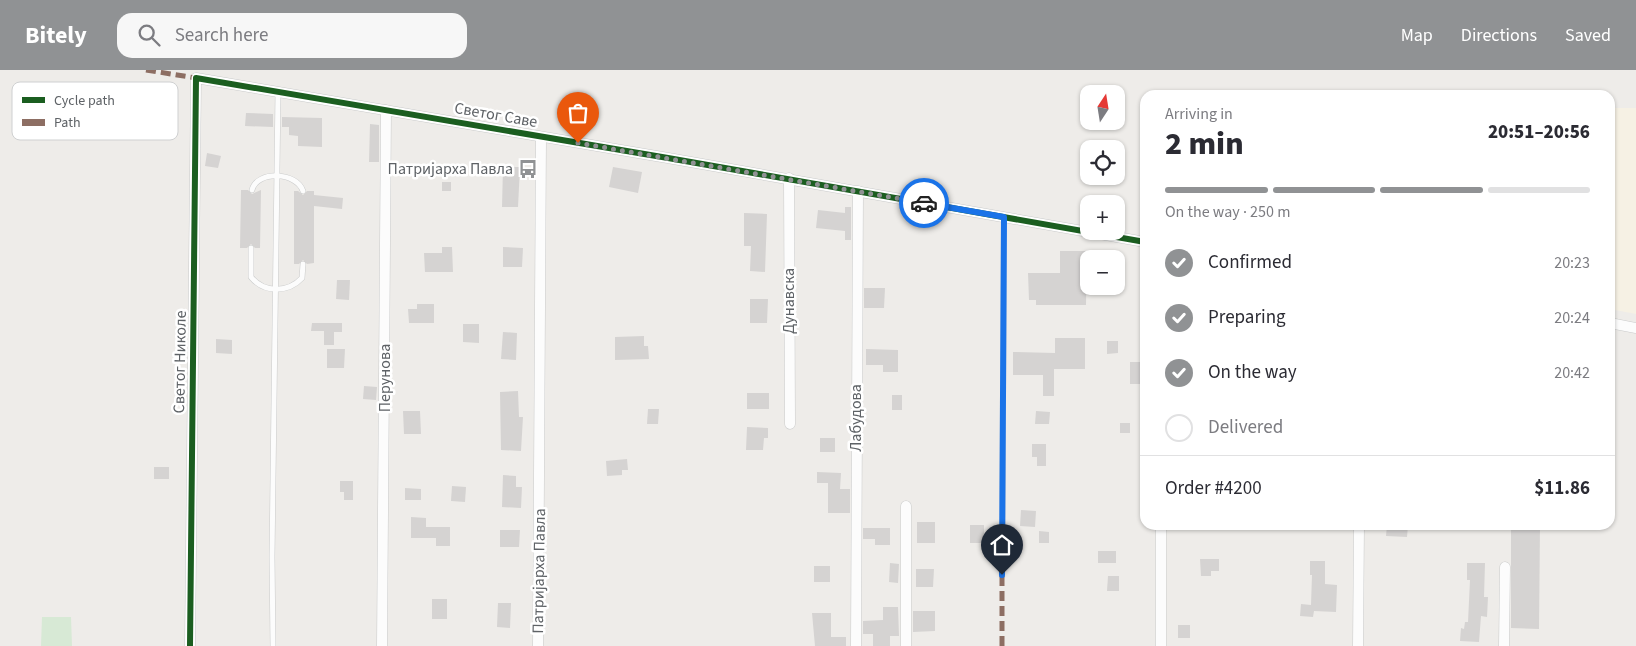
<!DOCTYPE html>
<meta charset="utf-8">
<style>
body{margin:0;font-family:"Source Sans 3",sans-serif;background:#f7f7f7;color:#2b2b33;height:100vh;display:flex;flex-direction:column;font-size:19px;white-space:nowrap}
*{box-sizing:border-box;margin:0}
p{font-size:16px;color:#7c7c81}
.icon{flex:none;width:28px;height:28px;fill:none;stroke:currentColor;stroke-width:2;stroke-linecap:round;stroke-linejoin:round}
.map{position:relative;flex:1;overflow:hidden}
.side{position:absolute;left:1140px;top:20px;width:475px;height:440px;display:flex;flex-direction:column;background:#fff;border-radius:15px;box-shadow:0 1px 4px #0004}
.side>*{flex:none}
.needle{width:32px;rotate:12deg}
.controls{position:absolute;left:1080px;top:15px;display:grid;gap:10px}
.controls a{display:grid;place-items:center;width:45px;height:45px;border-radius:10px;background:#fff;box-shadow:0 1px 4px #0004;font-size:25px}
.pin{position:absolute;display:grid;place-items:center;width:42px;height:42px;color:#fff;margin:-51px -21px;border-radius:50% 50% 50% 0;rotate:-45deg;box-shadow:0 0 5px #0007}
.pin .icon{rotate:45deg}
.courier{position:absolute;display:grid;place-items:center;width:50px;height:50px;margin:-25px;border:4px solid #1a73e8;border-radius:50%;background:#fff;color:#222;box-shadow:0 1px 6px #0007}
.overview em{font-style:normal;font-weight:800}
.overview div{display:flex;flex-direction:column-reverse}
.overview{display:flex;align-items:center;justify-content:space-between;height:85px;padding:0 25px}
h1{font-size:32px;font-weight:800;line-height:38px}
.bar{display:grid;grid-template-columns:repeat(4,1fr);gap:8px 5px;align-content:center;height:60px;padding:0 25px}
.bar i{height:6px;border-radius:4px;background:#e1e1e2}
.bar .on{background:#909294}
.bar p{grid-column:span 4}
.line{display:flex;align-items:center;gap:12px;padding:0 25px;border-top:1px solid #e1e1e2}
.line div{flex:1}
ol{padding:0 25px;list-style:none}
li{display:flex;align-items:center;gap:15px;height:55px}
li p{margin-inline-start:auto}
li .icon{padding:5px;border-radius:50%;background:#909294;color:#fff;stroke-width:4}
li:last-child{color:#7c7c81}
li i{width:28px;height:28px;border:2px solid #e1e1e2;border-radius:50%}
header{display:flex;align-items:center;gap:30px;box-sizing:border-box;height:70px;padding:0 25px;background:#909294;color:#fff}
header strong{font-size:24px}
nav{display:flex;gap:28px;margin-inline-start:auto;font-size:18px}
.search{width:350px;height:45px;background:#f7f7f7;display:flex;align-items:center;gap:12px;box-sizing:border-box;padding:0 18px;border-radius:15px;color:#7c7c81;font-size:19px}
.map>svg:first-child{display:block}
</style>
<header>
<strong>Bitely</strong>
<div class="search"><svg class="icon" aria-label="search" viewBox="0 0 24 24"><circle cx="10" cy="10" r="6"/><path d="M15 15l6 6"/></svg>Search here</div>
<nav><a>Map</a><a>Directions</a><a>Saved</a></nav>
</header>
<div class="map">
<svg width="1636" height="576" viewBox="0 0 1636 576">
<rect width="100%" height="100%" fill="#eeece9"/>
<path fill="#f6f1e4" d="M1615,38h21v206l-26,-5v-160z"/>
<path fill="#d7e9d5" d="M42,547h29l1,29h-31z"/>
<g fill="#d5d3d2">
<path d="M246,43l27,1v13l-28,-1z"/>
<path d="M282,47l40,1v29l-24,-1v-10l-9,-1v-8h-7z"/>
<path d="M370,54l9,1v37h-10z"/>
<path d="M207,83l14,3 -3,12 -13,-2z"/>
<path d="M503,97h17l-2,40h-16z"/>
<path d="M613,97l29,5 -4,21 -29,-6z"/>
<rect x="442" y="112" width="9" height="9"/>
<path d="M241,120h7l4,4 9,-4 -1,58h-5l-4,-4 -4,4h-7z"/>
<path d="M294,121h4l5,4 4,-4h7v4l29,3 -1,11 -28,-3v57l-7,1 -4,-4 -4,4h-5z"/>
<path d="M845,137h6v33h-6v-9l-29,-3 2,-18 27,3z"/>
<path d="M744,143l23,1 -2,58 -15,-1 1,-25h-7z"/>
<path d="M442,177h10l1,25h-28l-1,-19h18z"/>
<path d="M503,177l20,1 -1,19h-19z"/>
<path d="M1060,181h27l-1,54h-50v-5h-7l-1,-27h32z"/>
<path d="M337,210h13l-1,20 -13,-1z"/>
<path d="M864,218h21l-1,20h-20z"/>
<path d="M750,229h18l-1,24h-17z"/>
<path d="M417,234h17v19h-25l-1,-14h9z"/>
<path d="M312,253h30v9h-8v13h-10v-14h-13z"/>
<path d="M463,254h16v19l-16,-1z"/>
<path d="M503,262l14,1 -1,27 -15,-1z"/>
<path d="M644,266v10h4l1,13 -34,1v-23z"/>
<path d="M1055,268h30v31h-31v27h-11v-21h-30v-23l42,1z"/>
<path d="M216,269l16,1v14l-16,-1z"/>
<path d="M1107,271h11v12l-11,1z"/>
<path d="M327,279h18l-1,19h-17z"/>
<path d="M866,279l32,1v22h-15v-7h-17z"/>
<rect x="1130" y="292" width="15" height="22"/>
<path d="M364,316l13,1 -1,13 -13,-1z"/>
<path d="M518,321l1,26h4l-2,34 -20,-1 -1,-58z"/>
<rect x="747" y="323" width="22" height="16"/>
<rect x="892" y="325" width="10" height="15"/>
<path d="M648,339h11l-1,15h-11z"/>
<path d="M403,341h17l1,23h-17z"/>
<path d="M1036,341l14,1 -1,12h-14z"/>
<rect x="1120" y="353" width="10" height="10"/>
<path d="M747,357l21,1v10h-4l-1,12h-17z"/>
<rect x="820" y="368" width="15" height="14"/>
<path d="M1032,374h14v22h-9v-9h-5z"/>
<path d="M627,389l1,11h-6v5l-15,1 -1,-15z"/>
<rect x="154" y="397" width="15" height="12"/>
<path d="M817,402l24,1 -1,16h10v24h-22v-30h-11z"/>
<path d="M503,405l13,1v11h6l-1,21 -19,-1z"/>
<path d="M340,411h13v19h-9v-8h-4z"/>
<path d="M452,416l14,1 -1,15 -14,-1z"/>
<path d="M405,418l16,1v11h-16z"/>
<path d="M1021,440l15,1 -1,16 -15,-1z"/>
<path d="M411,447l15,1v9h24v19h-14v-8h-25z"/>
<rect x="917" y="452" width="18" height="21"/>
<rect x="970" y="455" width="14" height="18"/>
<path d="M1387,455h21l-1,12 -21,-1z"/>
<path d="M1511,455h29l-1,104 -28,-1z"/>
<path d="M863,458h27v17h-15v-6h-12z"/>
<path d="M500,460h20l-1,17h-19z"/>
<path d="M1039,461l10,1v11h-10z"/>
<rect x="1098" y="481" width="18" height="12"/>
<path d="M1200,489h19v12h-8v5h-10z"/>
<path d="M1310,491h15v23l12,1 -1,27 -22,-1 -1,6 -13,-1 1,-12 10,1 1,-30h-2z"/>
<path d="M890,493l9,1 -1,19 -9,-1z"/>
<path d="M1467,493h18l-1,34h4l-1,20 -6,-1 -2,26 -19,-1 1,-13 3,1 1,-7h3l2,-42h-3z"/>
<rect x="814" y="496" width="16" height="16"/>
<path d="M916,499h18l-1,18h-17z"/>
<path d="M1108,506h11v15h-12z"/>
<rect x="432" y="529" width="15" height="20"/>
<path d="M498,533h13l-1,25 -13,-1z"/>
<path d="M883,537h15l1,29h-9v10h-17v-12h-10v-13l20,-1z"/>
<path d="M913,541h22v20l-22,1z"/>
<path d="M812,543h19v24h15v9h-31z"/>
<rect x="1178" y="555" width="12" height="13"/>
</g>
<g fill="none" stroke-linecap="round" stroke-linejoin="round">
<g stroke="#cacbcb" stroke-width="6">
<g id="service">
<path d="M252,120c5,-20 45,-18 51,1"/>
<path d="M251,178v29c13,16 37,16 51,1l1,-14"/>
<path d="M1002,505l2,-358"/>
<path d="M273,576l-1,-89 6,-465"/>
</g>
</g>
<g stroke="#cacbcb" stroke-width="11">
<g id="minor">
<path d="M789,108l1,246"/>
<path d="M1610,253l26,5"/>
<path d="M190,576l6,-568 472,80 477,84"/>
<path d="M382,576l4,-536"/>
<path d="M538,576l3,-509"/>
<path d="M856,576l2,-455"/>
<path d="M906,576v-140"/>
<path d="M1161,576v-121"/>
<path d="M1358,576l1,-121"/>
<path d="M1504,576l1,-79"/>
</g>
</g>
<use href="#service" stroke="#fcfcfc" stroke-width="5"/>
<use href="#minor" stroke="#fcfcfc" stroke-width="10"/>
<g stroke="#8d6e63" stroke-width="5" stroke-dasharray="10 5" stroke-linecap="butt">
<path d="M146,0l50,8"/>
<path d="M1002,576v-71"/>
</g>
<g stroke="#fff" stroke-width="9">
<path id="cycleway" d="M190,576l6,-568 472,80 477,84"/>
</g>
<use href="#cycleway" stroke="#1b5e20" stroke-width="6"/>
</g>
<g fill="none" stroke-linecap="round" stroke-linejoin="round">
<path stroke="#909294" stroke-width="5" stroke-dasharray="0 9" d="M578,73l346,60"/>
<path stroke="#1a73e8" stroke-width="6" d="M924,133l80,14 -2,358"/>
</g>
<defs>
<g id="bus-bare" transform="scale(1.5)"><path d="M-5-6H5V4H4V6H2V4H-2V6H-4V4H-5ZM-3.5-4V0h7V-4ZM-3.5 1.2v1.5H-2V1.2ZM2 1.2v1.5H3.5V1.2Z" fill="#909294" stroke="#fff" stroke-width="2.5" paint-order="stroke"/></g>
</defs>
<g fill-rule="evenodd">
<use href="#bus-bare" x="528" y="99"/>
</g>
<g text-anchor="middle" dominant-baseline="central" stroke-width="5" stroke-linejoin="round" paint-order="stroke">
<g font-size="16" fill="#5e6266" stroke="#fff">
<text transform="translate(496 45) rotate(10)">Светог Саве</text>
<text transform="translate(789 231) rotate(-90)">Дунавска</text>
<text transform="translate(180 292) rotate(-89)">Светог Николе</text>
<text transform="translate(385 308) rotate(-90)">Перунова</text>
<text transform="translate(856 348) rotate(-90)">Лабудова</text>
<text transform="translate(539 501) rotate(-89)">Патријарха Павла</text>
</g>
<g font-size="16" fill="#5e6266" stroke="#fff" text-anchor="end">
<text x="513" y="99">Патријарха Павла</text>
</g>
</g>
<rect x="12" y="12" width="166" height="58" rx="8" fill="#fff" stroke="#cfd0d1" stroke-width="1"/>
<rect x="22" y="27" width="23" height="6" fill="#1b5e20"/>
<rect x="22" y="49" width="23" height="7" fill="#8d6e63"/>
<g font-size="14" fill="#5e6266">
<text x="54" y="35">Cycle path</text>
<text x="54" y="57">Path</text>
</g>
</svg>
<div class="controls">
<a><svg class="needle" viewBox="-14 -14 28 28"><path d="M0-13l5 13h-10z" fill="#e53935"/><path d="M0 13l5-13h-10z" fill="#7c7c81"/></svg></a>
<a><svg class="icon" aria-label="locate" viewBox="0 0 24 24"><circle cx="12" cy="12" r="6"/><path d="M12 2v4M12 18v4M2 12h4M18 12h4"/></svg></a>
<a>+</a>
<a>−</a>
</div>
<div class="pin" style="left:578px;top:73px;background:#ea580c"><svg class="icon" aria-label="bag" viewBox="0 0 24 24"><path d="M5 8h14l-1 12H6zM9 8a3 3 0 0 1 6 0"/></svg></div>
<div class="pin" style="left:1002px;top:505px;background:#1f2937"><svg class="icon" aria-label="home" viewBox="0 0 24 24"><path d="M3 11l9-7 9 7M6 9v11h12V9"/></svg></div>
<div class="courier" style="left:924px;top:133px"><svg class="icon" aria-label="car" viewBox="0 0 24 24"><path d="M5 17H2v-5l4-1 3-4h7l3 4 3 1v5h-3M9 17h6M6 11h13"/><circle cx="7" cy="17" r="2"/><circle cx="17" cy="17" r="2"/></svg></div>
<section class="side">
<div class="overview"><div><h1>2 min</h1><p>Arriving in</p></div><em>20:51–20:56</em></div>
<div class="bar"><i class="on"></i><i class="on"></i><i class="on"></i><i></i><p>On the way · 250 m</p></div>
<ol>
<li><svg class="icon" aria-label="check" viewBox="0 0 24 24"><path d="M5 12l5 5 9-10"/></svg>Confirmed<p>20:23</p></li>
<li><svg class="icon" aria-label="check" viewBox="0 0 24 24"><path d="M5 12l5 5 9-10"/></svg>Preparing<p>20:24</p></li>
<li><svg class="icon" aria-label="check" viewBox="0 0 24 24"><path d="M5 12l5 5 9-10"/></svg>On the way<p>20:42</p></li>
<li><i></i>Delivered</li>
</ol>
<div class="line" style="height:65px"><div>Order #4200</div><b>$11.86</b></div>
</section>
</div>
